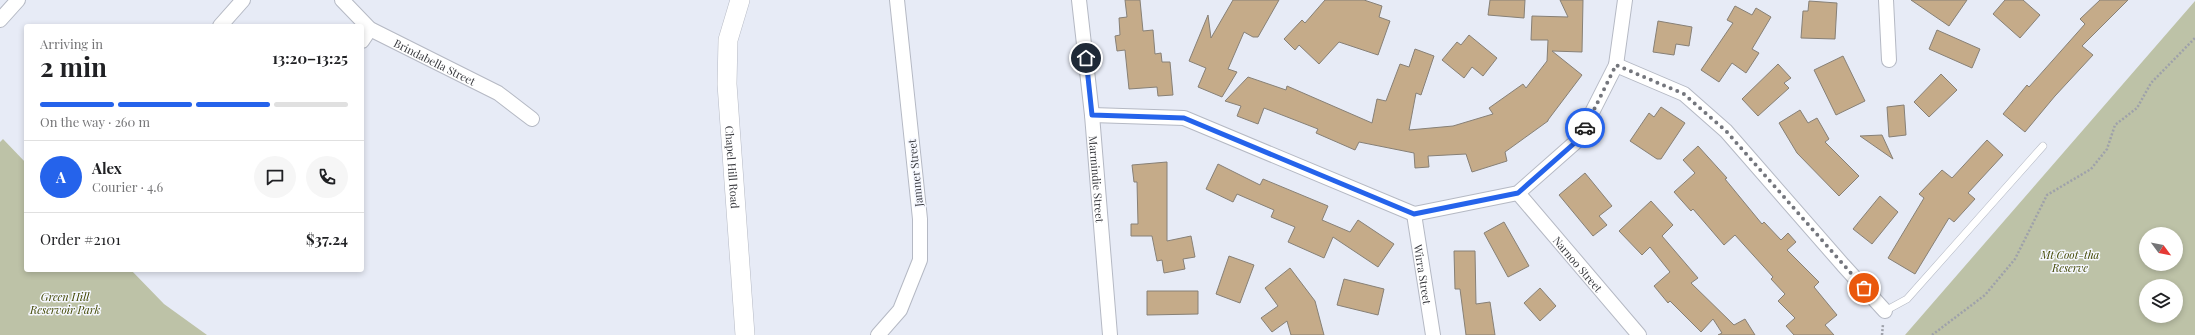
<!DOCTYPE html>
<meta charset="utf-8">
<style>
body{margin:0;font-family:"Playfair Display",serif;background:#f6f6f6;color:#202124;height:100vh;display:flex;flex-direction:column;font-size:15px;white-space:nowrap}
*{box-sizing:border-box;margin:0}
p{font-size:13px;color:#757577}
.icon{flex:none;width:22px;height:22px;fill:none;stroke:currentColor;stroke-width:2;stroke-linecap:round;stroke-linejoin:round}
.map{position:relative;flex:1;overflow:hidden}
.drawer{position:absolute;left:24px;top:24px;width:340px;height:248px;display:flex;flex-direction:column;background:#fff;border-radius:4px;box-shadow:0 2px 6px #0003}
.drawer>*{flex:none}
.needle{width:26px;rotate:122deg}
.fabs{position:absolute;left:2139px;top:227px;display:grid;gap:8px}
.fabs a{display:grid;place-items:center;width:44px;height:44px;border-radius:50%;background:#fff;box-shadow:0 2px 6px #0003;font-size:20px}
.pin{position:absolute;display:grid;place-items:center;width:34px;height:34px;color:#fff;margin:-17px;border:2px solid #fff;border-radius:50%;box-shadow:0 1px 4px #0007}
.courier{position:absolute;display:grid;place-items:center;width:40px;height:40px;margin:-20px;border:3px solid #2563eb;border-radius:50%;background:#fff;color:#222;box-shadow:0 1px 5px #0007}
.overview em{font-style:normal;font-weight:700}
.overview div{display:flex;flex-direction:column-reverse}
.overview{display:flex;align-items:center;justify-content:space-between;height:68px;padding:0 16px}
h1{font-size:26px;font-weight:700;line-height:30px}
.bar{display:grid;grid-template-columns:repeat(4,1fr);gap:6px 4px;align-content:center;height:48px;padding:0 16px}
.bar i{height:5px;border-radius:3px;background:#e0e0e0}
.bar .selected{background:#2563eb}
.bar p{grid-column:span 4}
.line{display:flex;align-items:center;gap:10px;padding:0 16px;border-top:1px solid #e0e0e0}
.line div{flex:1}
.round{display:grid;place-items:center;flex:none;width:42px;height:42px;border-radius:21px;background:#f6f6f6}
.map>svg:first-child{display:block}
</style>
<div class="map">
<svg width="2195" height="335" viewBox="0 0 2195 335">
<rect width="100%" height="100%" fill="#e7ebf6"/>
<g fill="#bdc2a7" fill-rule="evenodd">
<path d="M2195,1v334h-290zM2146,234h30v30h-30zM2146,286h30v30h-30z"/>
<path d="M3,139l23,24v107h105l33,34 43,31h-207v-193z"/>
</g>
<g fill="#c5ab89" stroke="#878076">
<path d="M1125,0h15l3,31 10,-1 2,24 6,-1 1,9h8l3,33 -15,1 -1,-9 -28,2 -4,-39 -8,1 -2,-15 5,-1 -1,-17 8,-1z"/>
<path d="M1233,0h46l-21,37h-5l-9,-5 -16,37 9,3 -15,25 -24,-10 8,-19 -17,-7 19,-46 3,23z"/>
<path d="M1325,0h39l18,6 -3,11 11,4 -12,34 -39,-13 -20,22 -20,-19 -4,5 -11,-11 18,-19 3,3z"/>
<path d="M1490,0h35l-1,18 -36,-3z"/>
<path d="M1560,0h23l-1,52 -30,-1 30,24 -34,45v1l-43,31 2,9 -35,11 -6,-18 -38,2 1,11 -14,1 -1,-15 -55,-11 -4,8 -39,-17 2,-4 -54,-21 -6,16 -21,-8 4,-10 -16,-5 23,-24 38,13 1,-4 85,37 5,-24 9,2 14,-37 9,3 6,-18 19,7 -13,39 -5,-2 -7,37 44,-4 40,-12 -4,-6 34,-24 3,4 21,-27 1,-21h-17l1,-24 36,1z"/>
<path d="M1911,0h56l-18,26z"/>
<path d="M2005,0h18l17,15 -20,23 -27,-24z"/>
<path d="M2100,0h28l-46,46 11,9 -38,41 -30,36 -22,-18 24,-29 2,2 56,-63 -5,-5z"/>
<path d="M1809,1l28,2 -2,36 -34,-1 2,-27h5z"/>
<path d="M1735,6l17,9 4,-7 15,9 -19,32 7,4 -13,20 -14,-10 -13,19 -18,-12 32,-47 -6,-3z"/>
<path d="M1658,21l34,6 -3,19 -13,-2 -2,11 -21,-3z"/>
<path d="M1937,30l43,19 -8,19 -43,-19z"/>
<path d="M1469,35l28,23 -14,18 -11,-9 -8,11 -22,-18 15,-18 4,3z"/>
<path d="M1843,56l22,45 -29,14 -22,-45z"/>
<path d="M1778,64l13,14 -7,5 5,5 -31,28 -16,-17z"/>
<path d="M1941,74l16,16 -28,27 -15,-15z"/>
<path d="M1904,105l2,30 -17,2 -2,-30z"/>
<path d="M1661,107l24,16 -24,36h-4l-27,-18 19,-28 5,4z"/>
<path d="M1800,110l8,13 9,-5 12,21 -4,3 34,34 -20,20 -42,-43 -18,-30z"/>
<path d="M1882,135l11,24 -33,-23z"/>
<path d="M1987,140l16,15 -35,38 7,6 -21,23 -5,-4 -34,56 -27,-16 36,-60 -5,-4 23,-24 10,8z"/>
<path d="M1698,146l29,32 -2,1 37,45 2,-2 17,18 7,-7 8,9 -9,8 32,32 -5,5 23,28 -12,10 9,10h-40l-8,-9 9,-8 -17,-17 7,-7 -14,-15 2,-2 -38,-42 -11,10 -31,-36 -2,2 -17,-19 21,-19 -12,-13z"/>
<path d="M1167,162v79l24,-5 4,21 -12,2 2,10 -21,4 -2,-13 -5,1 -5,-25h-21v-12h7l-1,-42h-3l-2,-17z"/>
<path d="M1218,164l42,21 3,-6 65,27 -6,14 28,12 8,-12 36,24 -16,23 -45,-30 -9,21 -36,-16 7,-15 -24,-10 3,-7 -37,-16 -4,8 -27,-13z"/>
<path d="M1585,173l27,33 -13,10 8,9 -14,11 -34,-41z"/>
<path d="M1880,196l18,16 -26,32 -19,-15z"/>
<path d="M1651,201l22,24 -11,11 36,42 -7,5 43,42 11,-6 10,16h-37l4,-2 -9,-14 -12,13 -31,-31 -2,2 -14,-17 16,-14 -20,-25 -8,8 -23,-24z"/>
<path d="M1504,222l25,44 -21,11 -24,-44z"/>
<path d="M1454,251h21l1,53 14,-2 5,33h-29l-6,-46h-5z"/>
<path d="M1229,256l25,9 -14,38 -24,-9z"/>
<path d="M1290,268l25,33 9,34h-33l-4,-14 -15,11 -11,-14 17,-12 -13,-18z"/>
<path d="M1344,279l40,10 -6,26 -41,-10z"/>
<path d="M1540,288l16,18 -16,15 -16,-18z"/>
<path d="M1147,291h51v23l-51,1z"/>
</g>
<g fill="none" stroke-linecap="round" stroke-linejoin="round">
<g stroke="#b5b9c4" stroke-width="8">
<path id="service" d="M1885,311l22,-12 136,-153"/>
</g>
<g stroke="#b5b9c4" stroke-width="16">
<g id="minor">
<path id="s1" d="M342,0l28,29 128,64 34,26"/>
<path id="s2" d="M1079,0l13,115 18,220"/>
<path d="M1886,0l3,60"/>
<path d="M0,20l18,-20"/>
<path d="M220,26l23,-26"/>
<path d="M362,41l8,-12"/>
<path d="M1616,65l68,29 42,37 117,134 42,46"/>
<path d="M1092,115l92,3 230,96 104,-21 60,-53 38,-75 9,-65"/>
<path id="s3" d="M1518,193l121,142"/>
<path id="s4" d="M1414,214l19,121"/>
<path d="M878,335l22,-25 20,-50v-41l-23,-219"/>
</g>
</g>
<g stroke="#b5b9c4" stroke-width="20">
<g id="secondary">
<path id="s5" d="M740,0l-12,40 -1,44 18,251"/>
</g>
</g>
<g stroke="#9ea1aa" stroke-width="2.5" stroke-dasharray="2 2" stroke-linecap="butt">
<path d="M1882,335l1,-11"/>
<path d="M1932,335l53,-40 30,-36 32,-64 44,-26 16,-20 8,-24 22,-17 14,-25 44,-45"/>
</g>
<use href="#service" stroke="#fff" stroke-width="7"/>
<use href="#minor" stroke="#fff" stroke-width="14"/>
<use href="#secondary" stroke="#fff" stroke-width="19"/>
</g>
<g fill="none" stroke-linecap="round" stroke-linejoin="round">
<path stroke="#74767d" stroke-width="4" stroke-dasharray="0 7.2" d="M1585,128l31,-63 68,29 42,37 138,157"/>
<path stroke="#2563eb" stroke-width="5" d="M1086,58l6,57 92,3 230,96 104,-21 60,-53 7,-12"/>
</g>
<g text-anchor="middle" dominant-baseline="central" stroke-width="3" stroke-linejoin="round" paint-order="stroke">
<g font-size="11" fill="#36373c" stroke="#f6f8ff">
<text stroke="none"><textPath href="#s1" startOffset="113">Brindabella Street</textPath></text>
<text stroke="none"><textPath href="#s5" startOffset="169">Chapel Hill Road</textPath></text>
<text transform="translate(915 173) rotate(-96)">Jamner Street</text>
<text stroke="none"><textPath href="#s2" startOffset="180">Marmindie Street</textPath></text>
<text stroke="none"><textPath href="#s3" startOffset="93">Narnoo Street</textPath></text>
<text stroke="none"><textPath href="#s4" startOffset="61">Wirra Street</textPath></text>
</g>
<g font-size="11" font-style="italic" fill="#404601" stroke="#f6f8ff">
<text x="2070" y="254">Mt Coot-tha<tspan x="2070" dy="13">Reserve</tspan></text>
<text x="65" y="296">Green Hill<tspan x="65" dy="13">Reservoir Park</tspan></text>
</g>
</g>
</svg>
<div class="fabs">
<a><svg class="needle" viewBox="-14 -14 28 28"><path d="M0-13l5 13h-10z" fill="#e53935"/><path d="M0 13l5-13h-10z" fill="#757577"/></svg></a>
<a><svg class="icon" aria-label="layers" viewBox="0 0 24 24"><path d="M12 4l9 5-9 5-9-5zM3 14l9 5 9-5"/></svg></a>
</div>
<div class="pin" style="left:1864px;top:288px;background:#ea580c"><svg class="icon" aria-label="bag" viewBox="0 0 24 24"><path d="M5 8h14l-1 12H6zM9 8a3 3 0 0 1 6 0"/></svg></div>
<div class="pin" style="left:1086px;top:58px;background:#1f2937"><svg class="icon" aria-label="home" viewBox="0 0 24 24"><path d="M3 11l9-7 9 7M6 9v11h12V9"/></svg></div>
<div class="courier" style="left:1585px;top:128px"><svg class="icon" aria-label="car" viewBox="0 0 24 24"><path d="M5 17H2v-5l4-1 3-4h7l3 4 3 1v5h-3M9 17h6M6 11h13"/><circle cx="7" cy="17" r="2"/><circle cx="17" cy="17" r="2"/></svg></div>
<section class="drawer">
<div class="overview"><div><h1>2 min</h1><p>Arriving in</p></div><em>13:20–13:25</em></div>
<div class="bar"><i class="selected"></i><i class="selected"></i><i class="selected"></i><i></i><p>On the way · 260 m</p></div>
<div class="line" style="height:72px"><b class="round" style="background:#2563eb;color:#fff">A</b><div><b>Alex</b><p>Courier · 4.6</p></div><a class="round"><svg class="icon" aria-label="chat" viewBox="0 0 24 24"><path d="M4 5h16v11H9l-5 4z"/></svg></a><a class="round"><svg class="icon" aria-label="phone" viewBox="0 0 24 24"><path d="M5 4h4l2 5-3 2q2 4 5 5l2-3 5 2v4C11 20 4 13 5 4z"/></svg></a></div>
<div class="line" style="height:52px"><div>Order #2101</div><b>$37.24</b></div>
</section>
</div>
